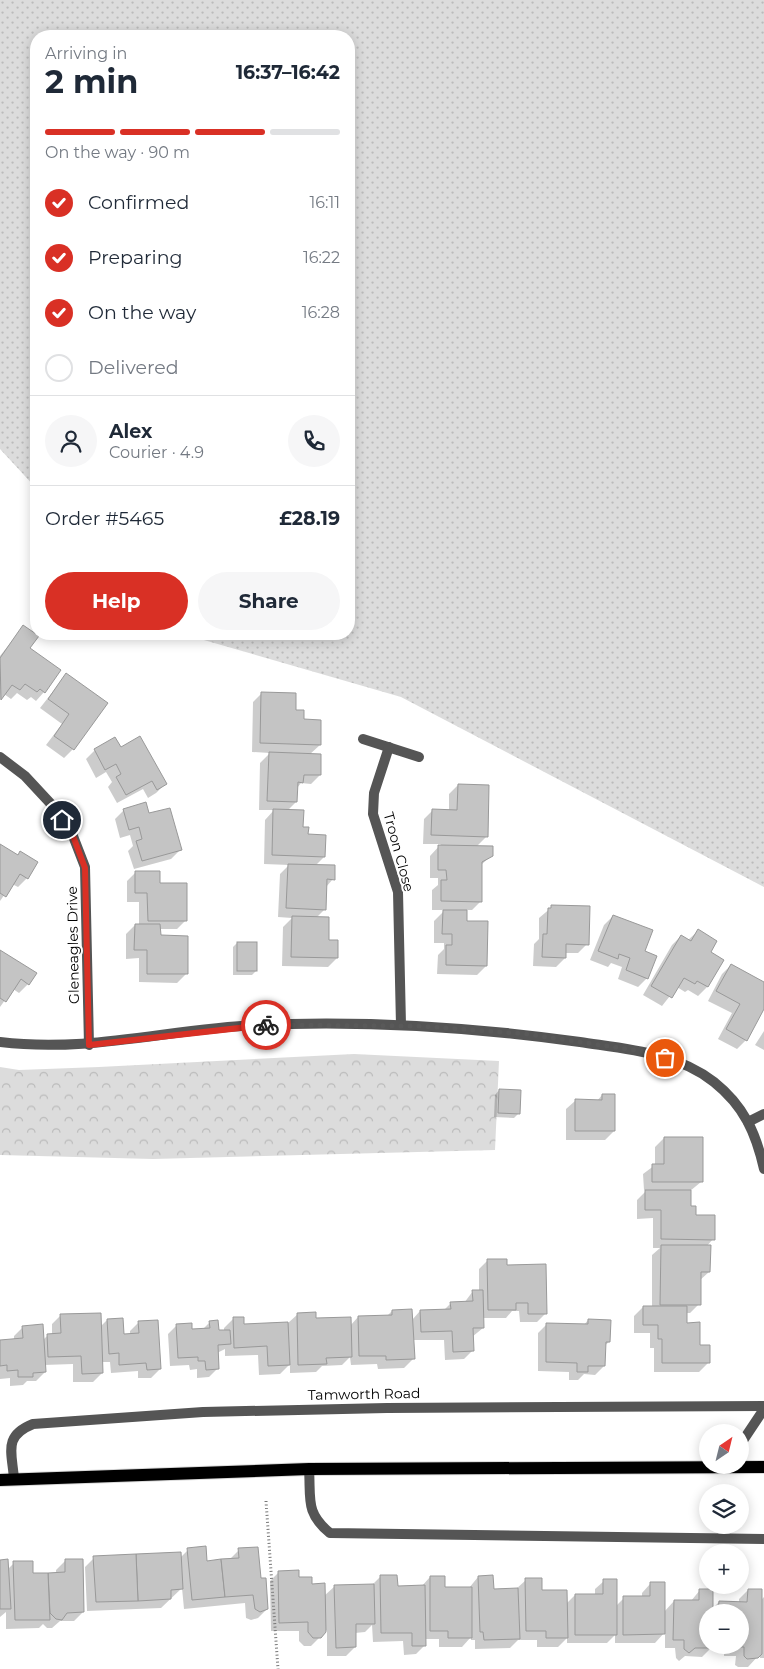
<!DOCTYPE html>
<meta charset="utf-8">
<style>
body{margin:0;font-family:Montserrat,sans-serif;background:#f6f6f7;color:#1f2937;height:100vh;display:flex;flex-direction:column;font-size:19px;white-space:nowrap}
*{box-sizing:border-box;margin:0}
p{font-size:16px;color:#747a83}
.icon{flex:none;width:28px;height:28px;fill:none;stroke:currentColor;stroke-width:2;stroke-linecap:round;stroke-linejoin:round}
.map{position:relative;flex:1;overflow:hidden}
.sheet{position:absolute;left:30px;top:30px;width:325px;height:610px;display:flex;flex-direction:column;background:#fff;border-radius:20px;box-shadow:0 2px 12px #0003}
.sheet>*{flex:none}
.needle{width:32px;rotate:35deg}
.controls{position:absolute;left:699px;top:1424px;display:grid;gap:10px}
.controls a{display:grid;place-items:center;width:50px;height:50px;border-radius:50%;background:#fff;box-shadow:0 2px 12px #0003;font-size:25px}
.pin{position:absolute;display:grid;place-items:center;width:42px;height:42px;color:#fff;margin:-21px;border:2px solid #fff;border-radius:50%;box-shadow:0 1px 5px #0007}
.courier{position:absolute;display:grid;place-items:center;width:50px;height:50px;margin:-25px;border:4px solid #d93025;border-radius:50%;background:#fff;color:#222;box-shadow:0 1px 6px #0007}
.headline em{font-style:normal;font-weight:700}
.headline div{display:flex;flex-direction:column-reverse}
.headline{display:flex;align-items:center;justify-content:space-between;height:85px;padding:0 15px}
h1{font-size:32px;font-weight:700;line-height:38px}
.bar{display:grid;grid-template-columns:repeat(4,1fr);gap:8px 5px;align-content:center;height:60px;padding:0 15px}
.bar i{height:6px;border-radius:4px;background:#e0e1e3}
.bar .active{background:#d93025}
.bar p{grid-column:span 4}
.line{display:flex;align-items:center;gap:12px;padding:0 15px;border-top:1px solid #e0e1e3}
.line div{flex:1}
.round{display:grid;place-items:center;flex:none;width:52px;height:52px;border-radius:26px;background:#f6f6f7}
ol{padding:0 15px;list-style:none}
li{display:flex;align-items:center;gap:15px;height:55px}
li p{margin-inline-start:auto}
li .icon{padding:5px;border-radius:50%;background:#d93025;color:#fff;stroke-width:4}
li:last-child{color:#747a83}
li i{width:28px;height:28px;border:2px solid #e0e1e3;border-radius:50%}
.cta{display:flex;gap:10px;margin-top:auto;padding:10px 15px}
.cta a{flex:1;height:58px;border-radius:30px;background:#d93025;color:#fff;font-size:20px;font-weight:700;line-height:58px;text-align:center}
.cta a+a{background:#f6f6f7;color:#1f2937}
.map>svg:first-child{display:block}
</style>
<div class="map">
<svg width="764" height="1669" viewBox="0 0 764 1669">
<defs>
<pattern id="grass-dots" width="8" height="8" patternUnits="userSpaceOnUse" patternTransform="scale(1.25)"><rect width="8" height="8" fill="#dcdcdc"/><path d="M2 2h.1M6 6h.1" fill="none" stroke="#bbb" stroke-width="1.8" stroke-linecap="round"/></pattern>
<pattern id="forest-crowns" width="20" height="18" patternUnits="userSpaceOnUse" patternTransform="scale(1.25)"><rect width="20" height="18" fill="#dcdcdc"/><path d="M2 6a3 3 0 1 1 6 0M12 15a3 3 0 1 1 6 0" fill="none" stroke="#bbb"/></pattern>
</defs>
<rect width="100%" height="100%" fill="#fff"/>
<path fill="url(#grass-dots)" d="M0,0h764v887l-363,-190 -218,-63h166v-598h-313v452l-36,-39z"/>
<path fill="url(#forest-crowns)" d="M354,1054l145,7 -4,89 -342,9 -153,-4v-88l19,3 80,-3z"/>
<g fill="#0003" fill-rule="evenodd">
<path d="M23,627l21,65 -8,9 -5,-4 -4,3 -10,-7 -6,6 -7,-5 -4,6v-44z"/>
<path d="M66,675l7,74 -9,9 -18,-13 16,-21 -22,-16z"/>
<path d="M262,693l32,18 26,34 -11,10 11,20 -9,9 -10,-1 -4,5 -1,14 -9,9 37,46 -9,9 18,13 -7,8 -1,22 -9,9 21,40 -9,9 -46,-1 1,-39 9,-9 -14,-1 2,-43 9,-9 -25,-1 1,-44 9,-10h-15l1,-47 10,-10 -18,-1 1,-50z"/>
<path d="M120,748l45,36 -9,9 -8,5 -5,-9 -26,14 -9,-16 4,-5 -6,-10 -10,6 -10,-19 9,-9z"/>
<path d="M458,785l28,52 -10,10 16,8 -11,10v36l-9,9h-6v12l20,44 -9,9 -40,-1 1,-19 6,-6v-6h-10v-22l11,-11h-13v-20l6,-5v-7h-8v-22l11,-12h-18l1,-25 9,-9 16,1v-17z"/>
<path d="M124,810l24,5 32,35 -9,9 -37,10 -6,-18 5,-5 -3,-11 -10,3 -5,-19z"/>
<path d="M0,846l17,10 3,-3 7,25 -9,9 -6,-3 -12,17z"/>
<path d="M136,872l23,12 27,36 -9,9h-18v8l27,37 -9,9 -38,-1v-24l-13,1v-25l9,-9h4v-23h-12v-21z"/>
<path d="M552,907l35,37 -9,9h-13v5l-9,9 -23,-1 1,-22 5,-5v-21z"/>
<path d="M613,916l34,62 -9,9 -20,-8 4,-12 -11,-4 -3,4 -18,-7 14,-35z"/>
<path d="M698,931l11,21 13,9 -15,26 -9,9 -10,-6 -3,2 -8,-5 -15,19 -19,-11 29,-50 9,-9 7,4z"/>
<path d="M237,943l19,28 -4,4h-19v-28z"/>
<path d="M0,952l28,32 -9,9 -6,-4 -13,18z"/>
<path d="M731,965l33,19v23l-18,33 -9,9 -19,-10 14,-26 -24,-12 14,-27z"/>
<path d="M764,1031v19l-9,-5z"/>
<path d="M499,1090l20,23 -5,5 -20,-1 1,-22z"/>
<path d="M602,1095l12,36 -9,9h-39v-31l9,-8h22z"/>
<path d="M664,1138l37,44 -11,9v16l23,32 -7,8 3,25 -10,9v23l-9,9h-4l-1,11 23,39 -9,9h-45v-24h-4v-15h-16v-17l9,-9h9v-52l8,-7h-7v-30l-16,1v-19l10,-10h-3l-1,-16 12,-9v-18z"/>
<path d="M488,1260l18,6 40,47 -9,9h-17l-1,-11h-7l-6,7h-23v10l-11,9 1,13 -9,9 -19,1 -1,-20h-31v19l-9,9 -26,1 -1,-5 -26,1 -1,-8 -8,8 -20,1 -6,6 -26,1v-9l-10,10 -21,1 -1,-20 -33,1v-7l-8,4 1,15 -9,9 -12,1v-9l-7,1 -1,-5 -19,1 -2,-32 9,-9 14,5 12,-1 7,-7 8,10 6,-1v-3l9,-9 10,6 45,-2 10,-9 52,12 8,-9 29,-1 5,-5 20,9 8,-9 24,-1 7,-7h13l9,-12h6v-22z"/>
<path d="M61,1315l39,12 7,-7 16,15h7v-4l9,-9 21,47 -9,9h-13v-7l-27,2 -1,-11h-8v11l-9,9h-20v-18l-29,1 1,7 -9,9h-9l-4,4 -13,1v-8l-10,1v-38l14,-1v-4l9,-9 20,13 5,-5h4v-11z"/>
<path d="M588,1320l21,22 -5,4v20l-9,9 -11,-1 -6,6h-9v-8l-31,-1v-38l9,-9 37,1z"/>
<path d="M188,1550l18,12 24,-3 9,-9 21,29 7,30 -9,9 -7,2 -5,-2 -1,-15 -61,6 -2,-21 -21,20 -74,3 -2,-44 9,-9h86z"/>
<path d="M0,1561l8,8 6,-6 18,11 24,-1v-3l9,-9 18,51 -9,9h-14l-8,7h-5l-4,-4 -4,4 -33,1v-17l-6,5z"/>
<path d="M279,1572l32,13 13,11 11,-10h36l9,-9 17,11 24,-1 9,-10 14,11h25l9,-11 14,13 24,-1 10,-9 15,12 25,12 9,-9h20v-6l9,-8 12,25 8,-8h18v-5l8,-9 14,28 10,-11h17l9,-11 12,19 7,-7 20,1v-4l9,-9 13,10 3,-3v61h-4v-4l-12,13h-10l-3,-2 1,-9h-12v-6l-14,-1 -8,8 -17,-1 -6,5 -3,-3 -1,-10h-10v-16l-10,11h-40v-8l-8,8h-40v-5l-9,9h-21v-7h-19l-8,8 -35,1v-9h-4v-3l-9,10h-23v-8h-14v6l-9,9 -12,1 -1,-14 -30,1 -1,-17 -7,7 -10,1v14l-9,9h-19v-26l-16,16h-7l-5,-5v-10h-28l-1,-50zM708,1612h32v33h-32z"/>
</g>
<g fill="#c4c4c4" stroke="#999">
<path d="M23,625l16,11 -9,12 31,22 -16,23 -5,-4 -3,3 -12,-8 -5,6 -8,-5 -11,15 -1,-42z"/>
<path d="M66,673l42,30 -34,47 -20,-14 15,-22 -21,-15z"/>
<path d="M261,692l35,1v17h8v9l17,1v25l-61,-2z"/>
<path d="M140,736l27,48 -10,6 -5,-9 -26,14 -10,-18 5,-3 -5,-10 -11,6 -11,-21 21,-12 6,10z"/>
<path d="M269,752l52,2v21h-17l-1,8 -5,-1 -1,20 -30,-1z"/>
<path d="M458,784l31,1 -1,52 -57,-2 1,-26 25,1z"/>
<path d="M146,802l3,11 21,-5 12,42 -40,11 -6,-20 6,-2 -3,-12 -10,3 -6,-21z"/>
<path d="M273,809l31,1 -1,17h6l-1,7 18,1 -1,22 -53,-2z"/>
<path d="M0,844l18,11 2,-4 18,11 -10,17 -8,-5 -14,23 -6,-4z"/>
<path d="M438,845l55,1v10l-11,6v40l-41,-1v-21h6l-1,-10h-8z"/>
<path d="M288,864l47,1v15l-8,-1 -1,31 -40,-2z"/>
<path d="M135,871h25v12h27v38h-39l-1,-28h-12z"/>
<path d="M551,905l39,1 -1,39 -23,-1v14l-24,-1 1,-23h4l1,-26h3z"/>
<path d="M443,910h24v11h21l-1,45 -41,-1v-20h6v-11h-10z"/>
<path d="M613,915l40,15 -8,21 12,5 -9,23 -22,-9 4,-12 -11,-4 -1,5 -20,-8z"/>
<path d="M292,916l37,1v23h9v18l-47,-1z"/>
<path d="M135,924h25l1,11 27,1v38h-41v-24h-13z"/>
<path d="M698,929l19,12 -6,11 13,8 -16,27 -11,-6 -2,3 -11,-6 -12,20 -21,-12 30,-51 10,6z"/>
<rect x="237" y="942" width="20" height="29"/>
<path d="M0,950l37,23 -8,12 -8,-6 -15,23 -6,-4z"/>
<path d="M731,964l33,18v27l-17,32 -21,-12 14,-25 -24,-13z"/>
<path d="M499,1089l22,1 -1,24 -22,-1z"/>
<path d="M602,1094h13v37h-40v-32l27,1z"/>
<path d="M664,1137h39v45h-51v-18h12z"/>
<path d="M645,1190h46v16h5v9h19v25l-54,-1v-29h-16z"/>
<path d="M661,1245h50l-1,27h-9v33h-41z"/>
<path d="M487,1259h20v6l39,-1 1,50h-19v-11h-12v7h-28z"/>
<path d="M472,1290h11l1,38h-11l1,23 -21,1 -1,-21 -31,1 -1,-22 31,-1 -1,-7 23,-1z"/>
<path d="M643,1306h44v17l13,-1v23h10v18h-48v-24h-4v-14h-15z"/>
<path d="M412,1309l3,50 -29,1v-4h-27l-1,-40 34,-1v-5z"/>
<path d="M316,1312v6l35,-1 1,40 -26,1 1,6 -29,1 -1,-52z"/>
<path d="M101,1313l2,60 -21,1 -1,-18 -33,1 -1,-23 14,-1 -1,-19z"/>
<path d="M233,1317h11v7l44,-2 2,43 -22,1 -1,-20 -33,2z"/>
<path d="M123,1318l1,16 15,-1 -1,-12 20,-1 3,49 -14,1 -1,-7 -27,2v-12l-10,1 -2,-35z"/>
<path d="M588,1319l23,1 -1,22h-4l-1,24h-17v6h-11v-9l-31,-1v-39l42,1z"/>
<path d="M218,1320l1,10h11l1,14 -13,1 1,24 -13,1 -1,-9h-7v-4l-20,1 -2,-34 16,-1v6l18,-1 -1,-7z"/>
<path d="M43,1324l3,48 -13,1v4h-15v-7l-11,1v-6l-7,1v-26l23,-2 -1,-12z"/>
<path d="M206,1546l1,15 14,-2 4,38 -33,3 -5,-52z"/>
<path d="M258,1547l3,31h5l2,31 -8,3 -5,-3 -2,-14 -28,2 -4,-38 18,-1 -1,-10z"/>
<path d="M181,1552l2,37 -12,1v9l-33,2 -2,-47z"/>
<path d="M136,1554l2,47 -42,1 -3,-46z"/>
<path d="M8,1559l3,50h-11v-49z"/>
<path d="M65,1559h18l1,53 -17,1 -5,7 -6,-1 -6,-6 -2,-40 17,-1z"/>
<path d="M13,1561h20v12h15l2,47h-35z"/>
<path d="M299,1570v7h13v7l13,-1 1,49 -5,6h-8l-5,-6v-10l-29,1 -1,-52z"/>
<path d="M380,1575h17l1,11 27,-1 1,61h-14v-13h-31z"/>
<path d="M493,1575l1,14 24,-1 2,51 -36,1 -1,-8h-3l-2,-56z"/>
<path d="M430,1576h15v11h27v51h-24v-7h-18z"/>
<path d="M525,1578h17v12h25l1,48h-22v-7h-20z"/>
<path d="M603,1579h14v56h-42v-41h28z"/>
<path d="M650,1582h15v52l-42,1v-39h27z"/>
<path d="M374,1584l1,40h-19v23l-20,1 -2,-63z"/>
<path d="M699,1589h14v23h-5v33h5v3h-18l-6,5 -5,-4v-9h-11l1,-40h25z"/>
<path d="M748,1589h14v65l-4,4 -11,1 -3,-3v-9h-12l1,-2h7v-33h-22l1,-11 28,1z"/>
</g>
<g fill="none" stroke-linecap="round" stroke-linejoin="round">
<g stroke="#dbdbdb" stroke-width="14">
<path id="primary" d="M0,1480l309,-11 455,-2"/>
</g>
<path stroke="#777" stroke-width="3" stroke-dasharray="1 2.5" stroke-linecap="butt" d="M266,1501l12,168"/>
<path stroke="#555" stroke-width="10" d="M748,1122l16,-8"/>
<g stroke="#555" stroke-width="10">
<path d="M363,739l56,18"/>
<path d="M389,747l-15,46 -1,21 25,78 3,133"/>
<path d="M0,757l25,19 26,28 22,32 12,31 4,178"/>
<path d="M0,1042c89,11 169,-13 256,-17 108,-5 217,2 324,17 46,7 96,10 134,40 30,24 42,51 50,87"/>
<path d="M740,1445l24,-36"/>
<path d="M309,1469c2,30 -4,44 21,64l434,6"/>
<path d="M14,1479c-2,-27 -11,-43 19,-55l170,-12 184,-4 377,-2"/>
</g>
<use href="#primary" stroke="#000" stroke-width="12"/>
</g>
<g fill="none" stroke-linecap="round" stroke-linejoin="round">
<path stroke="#595959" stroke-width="5" stroke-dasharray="0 9" d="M266,1025l153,1 108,8 120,18 18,6"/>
<path stroke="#d93025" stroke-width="6" d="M62,820l11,16 12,32 4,177 177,-20"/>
</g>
<g text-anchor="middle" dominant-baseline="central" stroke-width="4" stroke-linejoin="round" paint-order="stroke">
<g font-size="14" fill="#000" stroke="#fff">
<text transform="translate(399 852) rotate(75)">Troon Close</text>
<text transform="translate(73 945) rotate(-91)">Gleneagles Drive</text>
<text transform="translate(364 1394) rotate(-1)">Tamworth Road</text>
</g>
</g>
</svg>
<div class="controls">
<a><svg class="needle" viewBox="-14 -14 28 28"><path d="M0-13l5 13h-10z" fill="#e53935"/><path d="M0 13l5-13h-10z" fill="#747a83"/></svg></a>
<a><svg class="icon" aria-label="layers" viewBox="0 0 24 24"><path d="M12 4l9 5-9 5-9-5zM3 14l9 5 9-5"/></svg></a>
<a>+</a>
<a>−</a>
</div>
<div class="pin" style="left:665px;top:1058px;background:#ea580c"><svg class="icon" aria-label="bag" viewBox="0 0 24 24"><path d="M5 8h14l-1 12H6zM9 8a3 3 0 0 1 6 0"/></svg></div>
<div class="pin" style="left:62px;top:820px;background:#1f2937"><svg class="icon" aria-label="home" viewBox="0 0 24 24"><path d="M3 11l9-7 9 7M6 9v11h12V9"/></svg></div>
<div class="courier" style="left:266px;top:1025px"><svg class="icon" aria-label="bike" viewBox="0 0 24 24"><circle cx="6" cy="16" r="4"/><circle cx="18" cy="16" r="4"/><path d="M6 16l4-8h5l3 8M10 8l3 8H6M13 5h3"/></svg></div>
<section class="sheet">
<div class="headline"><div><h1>2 min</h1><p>Arriving in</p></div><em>16:37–16:42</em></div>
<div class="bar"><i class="active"></i><i class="active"></i><i class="active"></i><i></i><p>On the way · 90 m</p></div>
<ol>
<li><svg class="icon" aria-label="check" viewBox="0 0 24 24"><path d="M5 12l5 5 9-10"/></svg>Confirmed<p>16:11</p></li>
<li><svg class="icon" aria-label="check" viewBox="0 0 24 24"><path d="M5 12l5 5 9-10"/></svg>Preparing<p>16:22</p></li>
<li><svg class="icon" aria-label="check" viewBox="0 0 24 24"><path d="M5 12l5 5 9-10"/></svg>On the way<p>16:28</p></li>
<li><i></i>Delivered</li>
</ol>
<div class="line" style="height:90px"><a class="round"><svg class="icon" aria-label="person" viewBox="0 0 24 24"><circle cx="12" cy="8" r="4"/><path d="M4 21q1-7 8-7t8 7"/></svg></a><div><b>Alex</b><p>Courier · 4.9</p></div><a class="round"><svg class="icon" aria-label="phone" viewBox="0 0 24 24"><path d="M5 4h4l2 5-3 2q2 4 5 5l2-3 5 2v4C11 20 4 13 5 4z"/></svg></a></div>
<div class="line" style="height:65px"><div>Order #5465</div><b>£28.19</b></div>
<div class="cta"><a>Help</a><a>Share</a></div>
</section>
</div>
